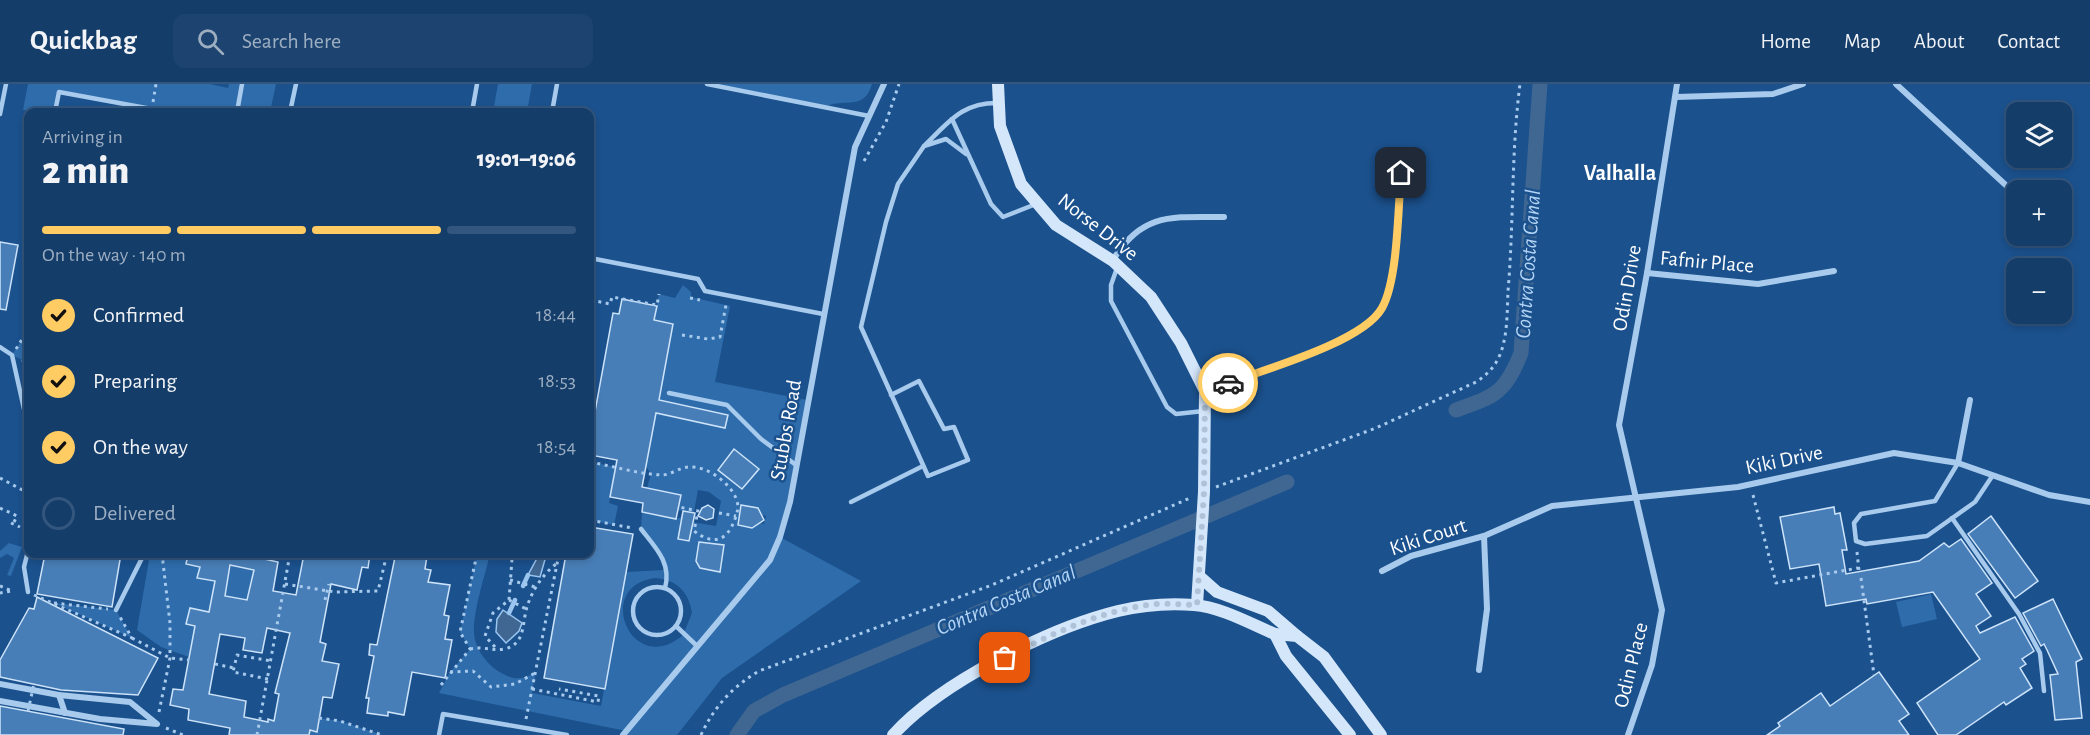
<!DOCTYPE html>
<meta charset="utf-8">
<style>
body{margin:0;font-family:"Alegreya Sans",sans-serif;background:#1d4470;color:#f1f3f6;height:100vh;display:flex;flex-direction:column;font-size:22px;white-space:nowrap}
*{box-sizing:border-box;margin:0}
p{font-size:20px;color:#9daec1}
.icon{flex:none;width:33px;height:33px;fill:none;stroke:currentColor;stroke-width:2;stroke-linecap:round;stroke-linejoin:round}
.map{position:relative;flex:1;overflow:hidden}
.side{position:absolute;left:24px;top:24px;width:570px;height:450px;display:flex;flex-direction:column;background:#143d6a;border-radius:12px;box-shadow:0 3px 9px #0003,0 0 0 2px #33567e}
.side>*{flex:none}
.buttons{position:absolute;left:2006px;top:18px;display:grid;gap:12px}
.buttons a{display:grid;place-items:center;width:66px;height:66px;border-radius:12px;background:#143d6a;box-shadow:0 3px 9px #0003,0 0 0 2px #33567e;font-size:30px}
.pin{position:absolute;display:grid;place-items:center;width:51px;height:51px;color:#fff;margin:-26px;border-radius:12px;box-shadow:0 3px 9px #0006}
.courier{position:absolute;display:grid;place-items:center;width:60px;height:60px;margin:-30px;border:4px solid #ffcb63;border-radius:50%;background:#fff;color:#222;box-shadow:0 2px 8px #0007}
.summary em{font-style:normal;font-weight:800}
.summary div{display:flex;flex-direction:column-reverse}
.summary{display:flex;align-items:center;justify-content:space-between;height:102px;padding:0 18px}
h1{font-size:39px;font-weight:800;line-height:45px}
.bar{display:grid;grid-template-columns:repeat(4,1fr);gap:9px 6px;align-content:center;height:72px;padding:0 18px}
.bar i{height:8px;border-radius:4px;background:#33567e}
.bar .active{background:#ffcb63}
.bar p{grid-column:span 4}
ol{padding:0 18px;list-style:none}
li{display:flex;align-items:center;gap:18px;height:66px}
li p{margin-inline-start:auto}
li .icon{padding:6px;border-radius:50%;background:#ffcb63;color:#111;stroke-width:4}
li:last-child{color:#9daec1}
li i{width:33px;height:33px;border:3px solid #33567e;border-radius:50%}
header{display:flex;align-items:center;gap:36px;box-sizing:border-box;height:84px;padding:0 30px;background:#143d6a;border-bottom:2px solid #33567e}
header strong{font-size:28px}
nav{display:flex;gap:33px;margin-inline-start:auto;font-size:21px}
.search{width:420px;height:54px;background:#1d4470;display:flex;align-items:center;gap:15px;box-sizing:border-box;padding:0 21px;border-radius:12px;color:#9daec1;font-size:22px}
.map>svg:first-child{display:block}
</style>
<header>
<strong>Quickbag</strong>
<div class="search"><svg class="icon" aria-label="search" viewBox="0 0 24 24"><circle cx="10" cy="10" r="6"/><path d="M15 15l6 6"/></svg>Search here</div>
<nav><a>Home</a><a>Map</a><a>About</a><a>Contact</a></nav>
</header>
<div class="map">
<svg width="2090" height="651" viewBox="0 0 2090 651">
<rect width="100%" height="100%" fill="#1b518d"/>
<g fill="#2e6cab" fill-rule="evenodd">
<path d="M28,0h182l18,4 1,-4h47l-6,28h-102l-109,-20 -4,20 -32,-2z"/>
<path d="M498,0h34l-5,28h-34z"/>
<path d="M707,0h165c-8,28 -28,13 -47,23z"/>
<path d="M683,201l8,7v5l39,9 -15,76 92,18 -27,137 81,44 -139,97 -45,57h-54l3,-4 -187,-38 11,-21 20,-23 -10,-17 17,-78h13c-5,21 -17,58 -16,78 0,15 12,31 24,39 15,9 22,10 38,1l-4,21 69,13 25,-134 39,-2 -2,-13 -22,-28 1,-17 34,7 5,-2 2,-6 -5,-1 3,-15 -34,-7 4,-14 -5,-8 27,-142 -19,-4 5,-26 16,4zM676,320l52,11 -3,13zM734,366l24,19 -15,20 -25,-19zM698,406l11,2 12,9 -5,25 -24,-4zM742,421l16,3 4,7 4,1 -2,8 -5,-1 -7,5 -14,-3zM699,458l25,4 -4,26 -20,-4 -4,-8zM656,494c21,2 33,14 36,35l-9,22c-51,44 -91,-50 -27,-57z"/>
<path d="M28,246v33l-16,-8z"/>
<path d="M590,378l26,5 -7,36 9,3 -4,19 -24,-5z"/>
<path d="M9,459l13,4 -11,29 -4,-1 7,-17 -7,-4 -7,4v-7z"/>
<path d="M150,470h38l-2,10 14,3 -2,11 29,6 3,-19 24,5 -4,17 21,19 -58,-12 -4,18 -19,-4 -4,16 9,2 -6,31 -28,-10 -24,-17z"/>
<path d="M1931,510l6,25 -35,8 -6,-25z"/>
<path d="M54,519l62,7 16,28z"/>
<path d="M319,634l21,3 42,14h-73l1,-5 7,2z"/>
</g>
<g fill="#3f6792" stroke="#9ac5f0" stroke-width="1.5">
<path d="M535,470l11,2 -6,21 -12,-2 8,-15z"/>
<path d="M503,526l19,13 -3,8 -13,12 -10,-11 1,-13z"/>
</g>
<g fill="none" stroke-linecap="round" stroke-linejoin="round">
<g stroke="#9ac5f0" stroke-width="4.5">
<path d="M523,502l5,-11"/>
<path d="M509,529l6,-13"/>
</g>
<g stroke="#3f6792" stroke-width="15">
<path d="M1456,326c40,-14 49,-17 65,-57l19,-269"/>
<path d="M737,651l17,-24 29,-16 504,-213"/>
</g>
</g>
<g fill="#487eb7" stroke="#cde3fa" stroke-width="1.5" fill-rule="evenodd">
<path d="M0,158l18,3 -12,65 -6,-1z"/>
<path d="M622,215l35,7 -3,14 19,4 -14,76 69,15 -3,13 -69,-15 -14,74 39,8 -5,24 -34,-7 1,-9 -33,-6 7,-37 -27,-5v-16l23,-126 6,1z"/>
<path d="M734,365l25,20 -17,20 -24,-19z"/>
<path d="M708,421l6,4 -1,9 -7,2 -8,-4 4,-8z"/>
<path d="M741,421l17,3 6,12 -12,8 -14,-3z"/>
<path d="M1834,423l1,7 5,-1 7,37h-5l4,24 73,-13 25,-18 5,4 12,-8 31,44 -16,11 15,22 -15,10 4,7 35,-16 19,34 -12,8 4,5 -6,4 12,20 -26,17 -2,-3 -48,33h-18l-21,-32 63,-44 -47,-67 -66,12 -1,-5 -40,7 -7,-42 -29,5 -10,-52z"/>
<path d="M683,427l12,2 -6,28 -11,-2z"/>
<path d="M1991,432l47,65 -23,17 -47,-64z"/>
<path d="M590,443l43,7 -28,155 -61,-11 22,-124h24z"/>
<path d="M699,458l25,3 -4,27 -20,-4 -4,-7z"/>
<path d="M45,470h76l-9,53 -75,-13z"/>
<path d="M188,470h77l-1,5 14,3 -5,29 23,4 8,-41h66l-2,14 -6,-1 -5,23 -26,-6 -11,58 6,2 -4,17 17,3 -7,34 -9,-1 -6,35 -7,-2 -1,5h-80l1,-7 -42,-8 1,-11 -19,-4 3,-16 10,1 12,-64 -9,-2 4,-16 19,4 6,-31 -18,-3 3,-11 -14,-3zM230,481l24,5 -7,30 -22,-4zM267,544l23,5 -15,60 4,1 -5,27 -6,-2v3l-24,-5 2,-16 -37,-7 11,-60 25,4 -2,12 19,3z"/>
<path d="M404,470l23,2 -2,13 6,1 -3,12 22,3 -6,30 5,1 -4,23 7,1 -7,38 -33,-6 -8,43 -16,-3v4l-21,-3 2,-15h-3l8,-42 -5,-1 1,-11 7,1 18,-88 8,1z"/>
<path d="M37,513l121,61 -20,37 -77,-5 -61,-13v-17l29,-52 5,1z"/>
<path d="M2053,515l29,60 -6,3 6,56 -27,2 -5,-45 8,-1 -11,-24 -3,-6 -3,2 -18,-33z"/>
<path d="M1879,588l30,42 -10,7 10,14h-142l13,-9 -2,-3 43,-30 9,13z"/>
<path d="M0,622l124,23 -1,6h-123z"/>
</g>
<g fill="none" stroke-linecap="round" stroke-linejoin="round">
<g stroke="#a7caed" stroke-width="3" stroke-dasharray="3 4.5" stroke-linecap="butt">
<path d="M153,18l3,-18"/>
<path d="M864,77l22,-39 13,-38"/>
<path d="M690,214l10,2"/>
<path d="M591,216l19,4 2,-7 45,8 2,-11"/>
<path d="M590,225l1,-8"/>
<path d="M682,251l26,4 12,-2 6,-32"/>
<path d="M590,256l4,1 -4,25"/>
<path d="M16,265l12,-19"/>
<path d="M22,276l6,3"/>
<path d="M590,378c23,4 48,12 72,13 8,0 17,-7 26,-8 19,-2 44,17 49,34 2,7 0,12 -2,18 -8,22 -21,27 -41,12l4,-20 -19,-4"/>
<path d="M0,394l28,15"/>
<path d="M1216,403l160,-59 100,-46c9,-6 17,-13 22,-23 10,-20 9,-47 10,-68 6,-69 3,-138 12,-207"/>
<path d="M1753,411l23,88 82,-15"/>
<path d="M0,424l17,8 -4,8"/>
<path d="M719,429l17,3"/>
<path d="M590,436l42,8"/>
<path d="M11,439l9,4"/>
<path d="M1857,468l2,19"/>
<path d="M1861,494l13,97"/>
<path d="M510,496l25,7"/>
<path d="M285,500l50,8 43,-1 9,-37"/>
<path d="M0,502l12,5 -12,2"/>
<path d="M34,511l98,43 -12,-21"/>
<path d="M509,516l17,9"/>
<path d="M54,519l54,6"/>
<path d="M132,554l38,20 19,2"/>
<path d="M495,563l-10,-11 8,-23 16,-13 3,-41 -3,-5"/>
<path d="M470,565c12,-3 23,2 34,0 22,-4 18,-27 23,-42 5,-16 15,-32 29,-43"/>
<path d="M215,580l19,4"/>
<path d="M450,588l23,-1 18,16 24,-3 20,-11"/>
<path d="M268,595l-35,-7 4,-17 34,6"/>
<path d="M441,601l29,-36 -10,-17 17,-78"/>
<path d="M532,605l66,13 1,-6 -40,-7"/>
<path d="M159,628l11,-54v-35l-8,-69"/>
<path d="M319,634l21,3 42,14"/>
<path d="M526,635l33,-165"/>
<path d="M166,644l17,7"/>
<path d="M257,651l33,-181"/>
<path d="M701,651c13,-28 31,-48 58,-64l233,-86 198,-87"/>
</g>
<g stroke="#a7caed" stroke-width="4.5">
<path d="M707,0l162,32"/>
<path d="M55,28l4,-20 109,20"/>
<path d="M237,28l5,-28"/>
<path d="M290,28l6,-28"/>
<path d="M472,28l5,-28"/>
<path d="M552,28l5,-28"/>
<path d="M0,30l6,-30"/>
<path d="M952,35l39,85 12,13 33,-13"/>
<path d="M966,70l-20,-15 -22,7c25,-24 38,-44 75,-43"/>
<path d="M590,174l108,21 7,12 118,23"/>
<path d="M1117,184l-6,17v16l56,106 9,7 28,-3"/>
<path d="M0,263l12,8 16,72"/>
<path d="M669,309l58,12 34,34 35,26"/>
<path d="M891,311l28,-14 25,48 10,-2 14,33 -40,16 -67,-149 25,-105 12,-38 26,-38"/>
<path d="M1958,379l-23,38 -74,13 -7,9 2,18 9,3 62,-8 48,-34 18,-27"/>
<path d="M851,418l72,-36"/>
<path d="M1952,434l67,96 21,39 4,38"/>
<path d="M641,445c14,18 31,34 24,59"/>
<circle cx="657" cy="527" r="24"/>
<path d="M28,508l-4,-25 4,-16"/>
<path d="M116,526l28,-56"/>
<path d="M676,542l21,20"/>
<path d="M439,651l4,-21 124,21"/>
</g>
<g stroke="#a7caed" stroke-width="6">
<path d="M1896,0l114,105"/>
<path d="M1676,13l97,-3 30,-10"/>
<path d="M1113,176c29,-48 60,-43 111,-43"/>
<path d="M1647,189l111,11 76,-13"/>
<path d="M1205,307c41,-15 156,-47 177,-82 16,-28 16,-102 19,-136"/>
<path d="M1958,379l12,-63"/>
<path d="M1382,487l29,-15 73,-20 68,-30 186,-19 156,-34 64,10 91,32 41,7"/>
<path d="M1479,586l8,-61 -3,-73"/>
<path d="M0,600l59,11 71,7 27,22 -57,-5 -100,-18"/>
<path d="M59,611l6,18"/>
<path d="M623,651l147,-175 10,-23 10,-35 65,-355 29,-63"/>
<path d="M1628,651l24,-70 10,-55 -43,-185 28,-152 30,-189"/>
</g>
<g stroke="#d4e6fa" stroke-width="12">
<path d="M998,0l2,42 21,58 35,41 57,36 38,36 30,46 24,48 -1,101 -7,113"/>
<path d="M1199,492l18,16 51,19 29,25"/>
<path d="M893,651c47,-52 156,-107 225,-124 25,-6 51,-8 76,-6 27,2 57,19 81,29"/>
<path d="M1350,651l-64,-79 -11,-22 22,2 27,21 57,78"/>
</g>
<g stroke="#a7caed" stroke-width="3" stroke-dasharray="3 4.5" stroke-linecap="butt">
<path d="M325,516l4,-16"/>
<path d="M28,627l6,-27"/>
</g>
</g>
<g fill="none" stroke-linecap="round" stroke-linejoin="round">
<path stroke="#afc2d7" stroke-width="6" stroke-dasharray="0 10.8" d="M1005,574c46,-24 97,-48 150,-54 14,-1 28,1 42,1l7,-113 1,-101 23,-8"/>
<path stroke="#ffcb63" stroke-width="8" d="M1228,299c38,-14 135,-41 154,-75 16,-28 16,-100 19,-135"/>
</g>
<g text-anchor="middle" dominant-baseline="central" stroke-width="5" stroke-linejoin="round" paint-order="stroke">
<g font-size="21" fill="#fff" stroke="#1b518d">
<text transform="translate(1098 143) rotate(38)">Norse Drive</text>
<text transform="translate(1707 178) rotate(5)">Fafnir Place</text>
<text transform="translate(1627 204) rotate(-80)">Odin Drive</text>
<text transform="translate(786 346) rotate(-80)">Stubbs Road</text>
<text transform="translate(1784 376) rotate(-12)">Kiki Drive</text>
<text transform="translate(1428 453) rotate(-18)">Kiki Court</text>
<text transform="translate(1631 581) rotate(-76)">Odin Place</text>
</g>
<g font-size="22" font-weight="bold" fill="#fff" stroke="#1b518d">
<text x="1620" y="89">Valhalla</text>
</g>
<g font-size="22" font-style="italic" fill="#b3d4f5" stroke="#1b518d">
<text transform="translate(1528 180) rotate(-86)">Contra Costa Canal</text>
<text transform="translate(1006 516) rotate(-23)">Contra Costa Canal</text>
</g>
</g>
</svg>
<div class="buttons">
<a><svg class="icon" aria-label="layers" viewBox="0 0 24 24"><path d="M12 4l9 5-9 5-9-5zM3 14l9 5 9-5"/></svg></a>
<a>+</a>
<a>−</a>
</div>
<div class="pin" style="left:1005px;top:574px;background:#ea580c"><svg class="icon" aria-label="bag" viewBox="0 0 24 24"><path d="M5 8h14l-1 12H6zM9 8a3 3 0 0 1 6 0"/></svg></div>
<div class="pin" style="left:1401px;top:89px;background:#1f2937"><svg class="icon" aria-label="home" viewBox="0 0 24 24"><path d="M3 11l9-7 9 7M6 9v11h12V9"/></svg></div>
<div class="courier" style="left:1228px;top:299px"><svg class="icon" aria-label="car" viewBox="0 0 24 24"><path d="M5 17H2v-5l4-1 3-4h7l3 4 3 1v5h-3M9 17h6M6 11h13"/><circle cx="7" cy="17" r="2"/><circle cx="17" cy="17" r="2"/></svg></div>
<section class="side">
<div class="summary"><div><h1>2 min</h1><p>Arriving in</p></div><em>19:01–19:06</em></div>
<div class="bar"><i class="active"></i><i class="active"></i><i class="active"></i><i></i><p>On the way · 140 m</p></div>
<ol>
<li><svg class="icon" aria-label="check" viewBox="0 0 24 24"><path d="M5 12l5 5 9-10"/></svg>Confirmed<p>18:44</p></li>
<li><svg class="icon" aria-label="check" viewBox="0 0 24 24"><path d="M5 12l5 5 9-10"/></svg>Preparing<p>18:53</p></li>
<li><svg class="icon" aria-label="check" viewBox="0 0 24 24"><path d="M5 12l5 5 9-10"/></svg>On the way<p>18:54</p></li>
<li><i></i>Delivered</li>
</ol>
</section>
</div>
